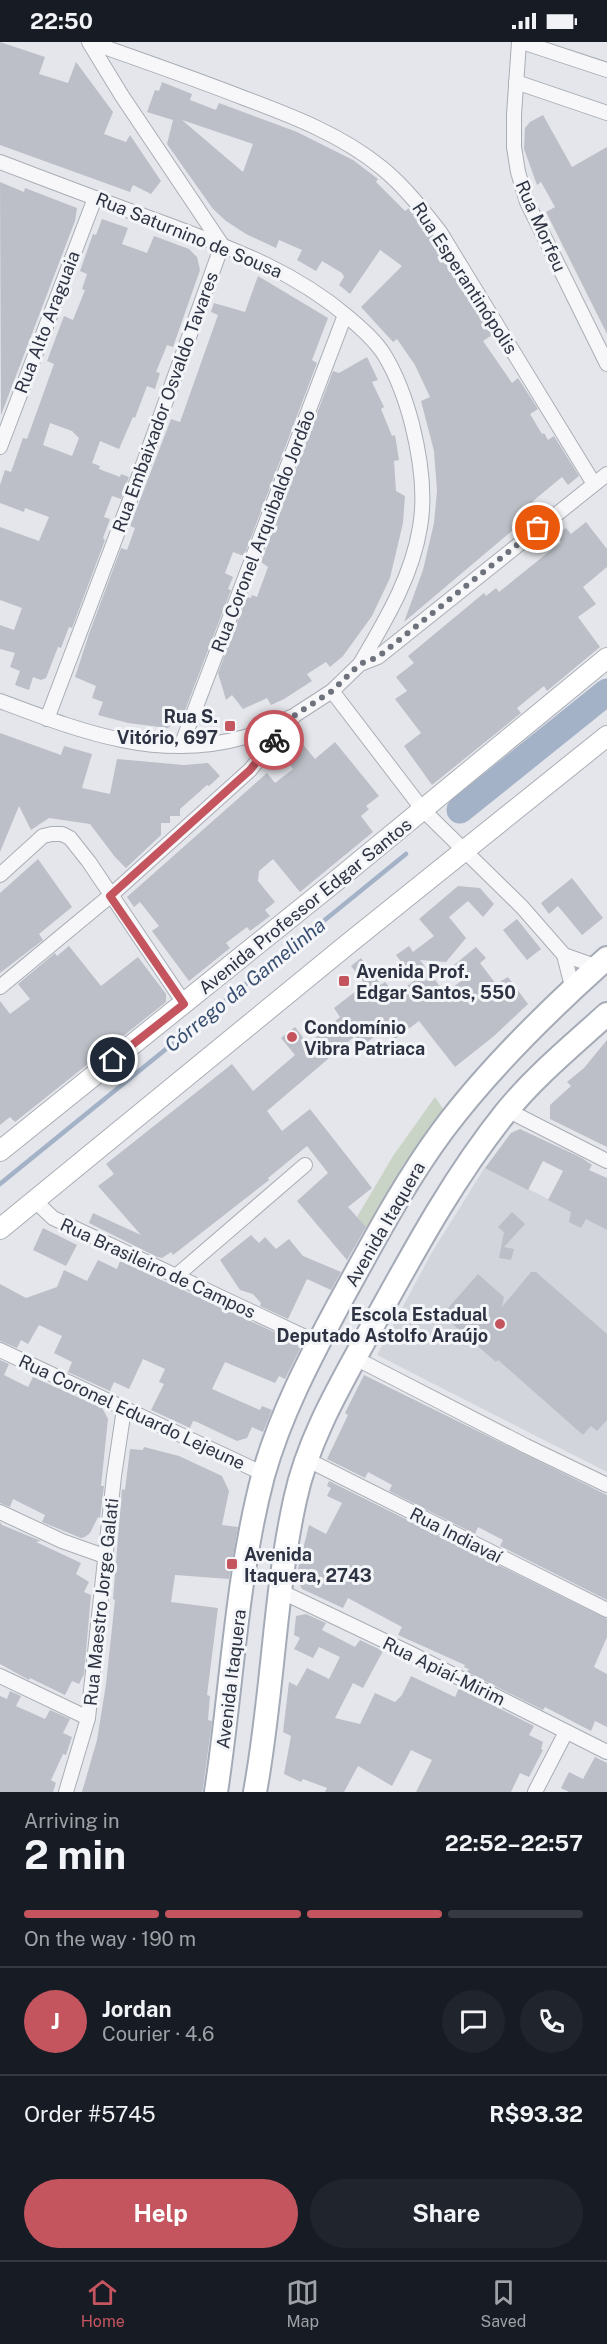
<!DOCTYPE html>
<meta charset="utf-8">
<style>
body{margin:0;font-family:"Public Sans",sans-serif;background:#20242c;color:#f1f3f6;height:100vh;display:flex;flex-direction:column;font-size:22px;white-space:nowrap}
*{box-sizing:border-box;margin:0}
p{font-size:20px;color:#9ea1a6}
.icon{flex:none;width:33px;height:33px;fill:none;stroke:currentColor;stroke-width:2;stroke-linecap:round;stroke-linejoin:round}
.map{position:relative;height:1750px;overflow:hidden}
.sheet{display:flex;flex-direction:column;background:#171b24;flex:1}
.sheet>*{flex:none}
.pin{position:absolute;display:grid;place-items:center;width:51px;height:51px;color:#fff;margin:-26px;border:3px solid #fff;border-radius:50%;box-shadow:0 2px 6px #0007}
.courier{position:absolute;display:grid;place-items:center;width:60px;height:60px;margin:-30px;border:4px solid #c4555f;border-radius:50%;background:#fff;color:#222;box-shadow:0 2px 8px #0007}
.headline em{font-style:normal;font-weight:700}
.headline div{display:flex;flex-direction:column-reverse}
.headline{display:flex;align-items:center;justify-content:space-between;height:102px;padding:0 24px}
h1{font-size:39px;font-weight:700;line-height:45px}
.bar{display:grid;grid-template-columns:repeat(4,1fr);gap:9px 6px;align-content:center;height:72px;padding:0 24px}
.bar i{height:8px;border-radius:4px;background:#363941}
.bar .active{background:#c4555f}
.bar p{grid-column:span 4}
.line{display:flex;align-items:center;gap:15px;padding:0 24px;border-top:2px solid #363941}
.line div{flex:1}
.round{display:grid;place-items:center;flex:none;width:63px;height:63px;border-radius:32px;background:#20242c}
.cta{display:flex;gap:12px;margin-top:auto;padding:12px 24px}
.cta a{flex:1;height:69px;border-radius:36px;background:#c4555f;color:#fff;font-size:24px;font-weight:700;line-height:69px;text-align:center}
.cta a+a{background:#20242c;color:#f1f3f6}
.status{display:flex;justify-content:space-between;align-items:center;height:42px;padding:0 30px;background:#171b24;direction:ltr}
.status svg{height:16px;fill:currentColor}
.tabs{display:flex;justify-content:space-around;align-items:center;height:84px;border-top:2px solid #363941;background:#171b24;font-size:16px;color:#9ea1a6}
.tabs a{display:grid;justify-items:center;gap:3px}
.tabs .active{color:#c4555f}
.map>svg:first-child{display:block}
</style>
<div class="status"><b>22:50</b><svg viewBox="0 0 49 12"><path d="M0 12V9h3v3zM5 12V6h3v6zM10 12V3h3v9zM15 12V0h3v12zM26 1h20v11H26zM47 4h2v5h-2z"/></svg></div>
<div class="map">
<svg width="607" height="1750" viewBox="0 0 607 1750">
<rect width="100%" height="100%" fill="#e4e6eb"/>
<path fill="#d2d5dc" d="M485,1125l122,62v243l-230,-117 54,-101z"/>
<path fill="#c9d4c6" d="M435,1055l9,13 -41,55 -35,65 -11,-13 36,-61z"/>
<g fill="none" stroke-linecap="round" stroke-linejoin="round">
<path stroke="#a3b2c7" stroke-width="4.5" d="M0,1142l406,-330"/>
<path stroke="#a3b2c7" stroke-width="27" d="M460,768l147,-118"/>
</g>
<g fill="#bcbfc7" fill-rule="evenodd">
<path d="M0,0l45,15 -6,17 29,9 8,-21 37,50 -9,22 22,8 4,-7 31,46 -10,13 -18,-9 -3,7 -130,-47z"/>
<path d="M162,40l30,12 -2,6 26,10 3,-7 78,29 56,28 25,19 -2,3 29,29 4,-3 24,29 59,98 -9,6 29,42 6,-5 20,31 -8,5 12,20 2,-1 4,7 6,-4 25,40 -11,9 -6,-8 -29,24 6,7 -135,114 19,-52 11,-47 3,-32 -3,-40 -13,-50 9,-4 -15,-32 -18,-26 -4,3 -32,-35 41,-41 -22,-16 -30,44 -11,-9 5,-8 -2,-4 -20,-12 -6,10 -19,-11 5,-10 -23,-10 -3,8 -30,-14 -20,-13 -13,-12 -46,-65 6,-24 -26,-8 8,-22 4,1zM182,78l71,24 -10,28z"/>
<path d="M543,73l29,52 35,-20v187l-61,-122 9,-5 -14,-25 -4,3 -13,-36 1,-21 5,-6z"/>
<path d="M0,140l24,10 1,-4 52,20 -2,13 -74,194z"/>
<path d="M102,177l26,9 -6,16 25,9 7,-17 35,13 8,8 3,13 -27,77 -6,-2 -11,27 4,1 -5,16 -8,-3 -12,32 -2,-1 -14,32 -19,-8 -8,22 8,3 -1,3 21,8 1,-3 8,3 -8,22 -9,-3 -8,21 6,2 -7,19 2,2 -33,88 -3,-1 -8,21 -3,-1 -12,31 -5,2 -8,-3 -4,13 -14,-5 5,-14 -10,-4 5,-14 -15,-4v-24l14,5 8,-22 -22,-8v-73l39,14 10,-24 -24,-9 -1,4 -24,-9v-18l5,-15 6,2 12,-34 4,1 27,-75 -7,-3 17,-45 9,4 12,-30 -3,-1 5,-15 -7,-3 13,-37 3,1zM50,381l22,8 7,7 -7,18 -29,-11z"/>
<path d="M258,234l70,42 -16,42 5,3 -73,193 -11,-4 -8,21 8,4 -5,12 3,1 -47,123 -16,15 -40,-5 -30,-8 5,-13 -11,-4 4,-12 -21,-9 14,-43 32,-86 6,2 8,-22 -5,-2 41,-107 9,3 38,-107 -7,-3 3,-9 31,9z"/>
<path d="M367,315l11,23 -6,2 12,25 -3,2 11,27 3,-1 4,25 -5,1 2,30 9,5 -2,27 -13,55 -18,38 -29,40 -13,11 -4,-5 -19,12 5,7 -28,18 -13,6 -4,-7 -24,11 -11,-14 -6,5 -8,-27 29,-76 4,1 1,-3 5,2 11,-30 -7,-5 72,-191 6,2z"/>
<path d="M586,480l21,27v18l-24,20 13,17 -18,13 22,30 -53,44 -3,-5 -27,22 4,5 -89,72 -28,-39 17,-13 -26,-34 12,-8 -11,-14 18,-14 -6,-7 76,-63 2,3 10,-8 3,4 62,-50 -5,-7 10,-7 5,6z"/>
<path d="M0,691l61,22 3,-9 28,8 -10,34 28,6 7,-35 67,6 24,-2 12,13 -11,10 -2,-1 -27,24v7h-10v7h-9v12l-35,33 -11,-11 -25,-33 -41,-6 -18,12 -12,-24 -19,46z"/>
<path d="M301,700l14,17 20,-17 44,54 -13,10 3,3 -8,7 12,16 -73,60 -27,-33 -14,12 -1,10 17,21 -10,8 5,6 -20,15 -3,-4 -21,16 4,5 -41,33 -37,-50 7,-5 -19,-24 -6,5 -7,-10 140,-124 8,10 18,-14 -9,-11z"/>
<path d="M38,817l34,48 -33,27 4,6 -43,33v-80z"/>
<path d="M572,836l31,40 -21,17 -24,-29 -9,8 -8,-11z"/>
<path d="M458,844l22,2 14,16 -11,13 -15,-16 -19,16 17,21 -20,24 -26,-2 25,33 19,-14 -10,-14 22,-18 10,11 -6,5 16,21 12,-7 20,27 -34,32 -39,31 -36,-46 -24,18 -9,-11 -24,18 -7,-10 -88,75 15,20 28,-22 62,79 -24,19 18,20 -19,33 -50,-59 31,-28 -21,-27 -39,32 1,2 -96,75 -2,-3 -9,6 -5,-1 -68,-34 4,-10 48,22 -43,-49 16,-12 -8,-10 126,-100 21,27 42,-36 -14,-17 14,-11 13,17 32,-27 -6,-9 31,-24 -14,-18 10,-8 20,27 4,-3 11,13 19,-15 -19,-25 13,-9 4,6 21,-16 -15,-17z"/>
<path d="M517,877l24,30 -14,11 -24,-30z"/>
<path d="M69,904l32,40 37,-29 28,37v8l-151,120 -5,-5 -10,8v-124l10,13 20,-15 -12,-15 37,-31 2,3z"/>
<path d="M607,998v107l-57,-28v-14l21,-19 -4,-4 17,-14z"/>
<path d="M520,1087l62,29 10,7 -3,5 18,8v52l-21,-11 -5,9 -12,-6 2,-10 -23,-12 15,-29 -20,-10 -15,29 -43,-22 26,-35z"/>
<path d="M512,1170l13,12 -21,23 10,2 -3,11 -12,-2 5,-26 -6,-5z"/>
<path d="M43,1186l34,17 -11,21 -33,-16z"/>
<path d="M251,1193l8,8 6,-6 11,12 13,-10 14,17 38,16 -10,18 -24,-11 -19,40 -28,-13 1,-3 -8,-9 -13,-4 -20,-30z"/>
<path d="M98,1218l19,9 3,-8 182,84 -17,34 -6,-3 -4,7 -50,-21 -13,27 48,21 2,-4 10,4 -9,22 -11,-5 -5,11 -10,3 -40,-19 -4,-1 -3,7 -39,-18 13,-26 -5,-2 6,-13 -22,-10 -14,30 -15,-7 -4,9 -42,-19 4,-10 -18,-9 8,-17 -23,-11 -11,19 -7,-4 -4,8 -17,-7v-57l26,14 31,-11 7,-17 23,11z"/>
<path d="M531,1230h5l71,62v86l-10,11 -6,-5 -8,9 -85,-75 -2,2 -54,-47 36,-41 26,23 -2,10z"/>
<path d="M0,1318l9,4 -5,11 24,12 5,-10 69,31 4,7 2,4 -7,67h3l-4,32 -2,-1 -8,16 -5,4 -4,1 -39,-16 3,-7 -32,-16 -3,8 -10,-4z"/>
<path d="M364,1333l243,120v105l-107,-54 3,-6 -25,-13 -3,7 -86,-43 3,-6 -24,-13 -3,6 -38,-19 21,-44 -3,-2z"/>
<path d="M144,1405l35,9 43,20 7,15 -7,34 16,2 -9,52 -54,-4 -4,27 47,6 -11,87 3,1 -2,24 4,1 -9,67 -1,4h-120l15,-52 9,-56 9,-84 -2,-1 9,-110 3,1 5,-41 13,1z"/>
<path d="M329,1439l278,138v18l-13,30 13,7v53l-12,-6 -4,10 -46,-24 -2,3 -76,-38 2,-3 -5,-2 1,-2 -67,-30 4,-8 -54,-29 -5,10 -41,-19 -6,-12 13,-52 17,9 16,-31 -15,-7 4,-8 -4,-2z"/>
<path d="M0,1480l2,3 39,16 -5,1 45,21 -5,11 13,8 -5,10 7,3 -7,79 -5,10 -7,-3 -7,14 -35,-17 -1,2 -29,-16z"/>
<path d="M306,1572l20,9 -4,7 33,17 5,-7 23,11 -20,37 -10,-5 -18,35 25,6 15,-31 20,9 7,-7 9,-19 44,21 4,-9 75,38 -5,9 14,7 -2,7 2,1 -14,27 -9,-4 -9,19h-95l16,-32 -21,-10 -19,36 -34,-20 -14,26h-19l2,-4 -24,-9 -2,3 -17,-8 7,-38 -8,-4 6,-50 8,4 10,-18 22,11 11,-22 -21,-10 -6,11 -19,-9 6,-11 -6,-3 2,-19z"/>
<path d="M10,1649l11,5 -5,10 29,13 5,-9 20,9 -7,14 9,4 -6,18 -3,-1 -12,26 5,3 -3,9h-53v-96l7,3z"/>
<path d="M595,1715l12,6v29h-38l-8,-4 8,-16 14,7z"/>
</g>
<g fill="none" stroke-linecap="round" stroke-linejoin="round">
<g stroke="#a9adb5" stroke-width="16">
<g id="minor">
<path d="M90,0c51,18 103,36 154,56 48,18 98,37 138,70 22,18 40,41 58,64l154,252"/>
<path d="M519,0l-5,73v32l4,25 9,30 80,162"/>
<path d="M522,0l85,28"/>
<path d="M516,40l91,31"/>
<path d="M0,120c53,20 105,40 158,59 69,26 132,47 190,96 13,11 28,24 37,39 12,20 21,45 27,68 8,32 14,69 8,103 -8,50 -35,94 -60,137"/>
<path d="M0,405l95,-249"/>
<path d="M332,649l91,119 99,97 42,48 9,35"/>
<path d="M0,659c80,30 158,61 245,36 15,-4 31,-14 46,-20"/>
<path d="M47,677l92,-243 83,-231 -100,-149 -33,-54"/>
<path d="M181,704l164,-431"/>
<path d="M0,833l43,-39 9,-2h10l8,4 19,24 95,141"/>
<path d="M564,913l34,12"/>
<path d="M0,945l110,-91 140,-126 45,-55 37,-24 28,-27 18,-7 229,-183"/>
<path d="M507,1068l100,51"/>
<path d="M35,1159l18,17 265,125"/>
<path d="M176,1234l129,-111"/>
<path d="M0,1308l264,124"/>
<path d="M355,1316l171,88 81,39"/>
<path d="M306,1417l301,151"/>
<path d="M0,1470l62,29 45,16"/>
<path d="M280,1549l132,63 195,98"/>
<path d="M0,1634l88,42"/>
<path d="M66,1750l22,-74 26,-242 10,-67"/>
<path d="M535,1750l31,-60"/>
</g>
</g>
<g stroke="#a9adb5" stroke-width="22">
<g id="secondary">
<path d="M0,1109l337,-271 270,-222"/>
<path d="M0,1187l348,-285 259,-208"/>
</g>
</g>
<g stroke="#a4aab6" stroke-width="26">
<g id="primary">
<path d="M216,1750c16,-105 20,-213 47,-316 17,-61 47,-118 77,-174 32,-58 63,-118 103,-172 44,-59 108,-122 164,-172"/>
<path d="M255,1750c18,-97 19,-196 40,-292 13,-62 47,-118 77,-173 41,-74 81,-149 134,-215 29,-36 67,-67 101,-98"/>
</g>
</g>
<use href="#minor" stroke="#f7f7f9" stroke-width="14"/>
<use href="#secondary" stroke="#fff" stroke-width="20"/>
<use href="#primary" stroke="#fff" stroke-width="22"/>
</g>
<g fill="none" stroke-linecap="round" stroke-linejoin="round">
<path stroke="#6d727d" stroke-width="6" stroke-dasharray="0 10.8" d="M274,698l21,-25 37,-24 28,-27 18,-7 160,-129"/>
<path stroke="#c4555f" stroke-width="8" d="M113,1018l71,-56 -74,-108 140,-126 24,-30"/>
</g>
<g fill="#c4555f" stroke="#f4f5f8" stroke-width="2">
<rect x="224" y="678" width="12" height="12" rx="3"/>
<rect x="338" y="933" width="12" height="12" rx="3"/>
<circle cx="292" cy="995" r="6"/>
<circle cx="500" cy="1282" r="6"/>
<rect x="226" y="1516" width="12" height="12" rx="3"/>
</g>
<g text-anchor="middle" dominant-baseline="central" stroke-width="6" stroke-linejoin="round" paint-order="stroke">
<g font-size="18" fill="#2d3342" stroke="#f4f5f8">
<text transform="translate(541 184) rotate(66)">Rua Morfeu</text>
<text transform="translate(189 193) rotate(22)">Rua Saturnino de Sousa</text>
<text transform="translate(465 236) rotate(57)">Rua Esperantinópolis</text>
<text transform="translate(47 280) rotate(-69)">Rua Alto Araguaia</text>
<text transform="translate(165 360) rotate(-70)">Rua Embaixador Osvaldo Tavares</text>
<text transform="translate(263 489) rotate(-69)">Rua Coronel Arquibaldo Jordão</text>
<text transform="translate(305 864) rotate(-39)">Avenida Professor Edgar Santos</text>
<text transform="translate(385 1182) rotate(-60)">Avenida Itaquera</text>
<text transform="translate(158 1226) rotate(25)">Rua Brasileiro de Campos</text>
<text transform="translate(132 1370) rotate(25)">Rua Coronel Eduardo Lejeune</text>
<text transform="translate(456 1493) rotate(27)">Rua Indiavaí</text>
<text transform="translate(101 1560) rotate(-84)">Rua Maestro Jorge Galati</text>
<text transform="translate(444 1629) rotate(26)">Rua Apiaí-Mirim</text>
<text transform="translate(231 1637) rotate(-83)">Avenida Itaquera</text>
</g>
<g font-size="18" font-weight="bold" fill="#2d3342" stroke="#f4f5f8" text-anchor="start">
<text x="218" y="674" text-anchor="end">Rua S.<tspan x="218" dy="21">Vitório, 697</tspan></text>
<text x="356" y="929">Avenida Prof.<tspan x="356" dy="21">Edgar Santos, 550</tspan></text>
<text x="304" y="985">Condomínio<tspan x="304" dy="21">Vibra Patriaca</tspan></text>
<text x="488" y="1272" text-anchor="end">Escola Estadual<tspan x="488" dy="21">Deputado Astolfo Araújo</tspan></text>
<text x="244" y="1512">Avenida<tspan x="244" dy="21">Itaquera, 2743</tspan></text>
</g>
<g font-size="20" font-style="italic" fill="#3a5073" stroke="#f4f5f8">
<text transform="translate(245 943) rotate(-39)">Córrego da Gamelinha</text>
</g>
</g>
</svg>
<div class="pin" style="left:538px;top:486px;background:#ea580c"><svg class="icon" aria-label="bag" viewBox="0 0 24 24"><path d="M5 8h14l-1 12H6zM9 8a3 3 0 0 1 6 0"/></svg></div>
<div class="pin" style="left:113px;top:1018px;background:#1f2937"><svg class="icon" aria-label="home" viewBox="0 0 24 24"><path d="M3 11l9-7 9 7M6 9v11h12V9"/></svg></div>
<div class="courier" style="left:274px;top:698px"><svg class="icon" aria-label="bike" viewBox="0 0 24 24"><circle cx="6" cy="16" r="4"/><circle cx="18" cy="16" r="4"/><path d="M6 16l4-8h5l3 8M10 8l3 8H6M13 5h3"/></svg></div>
</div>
<section class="sheet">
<div class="headline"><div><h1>2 min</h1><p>Arriving in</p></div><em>22:52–22:57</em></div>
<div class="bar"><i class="active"></i><i class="active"></i><i class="active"></i><i></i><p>On the way · 190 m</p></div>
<div class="line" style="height:108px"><b class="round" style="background:#c4555f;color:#fff">J</b><div><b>Jordan</b><p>Courier · 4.6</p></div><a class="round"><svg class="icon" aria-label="chat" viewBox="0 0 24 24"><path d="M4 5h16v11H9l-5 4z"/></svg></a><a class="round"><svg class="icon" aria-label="phone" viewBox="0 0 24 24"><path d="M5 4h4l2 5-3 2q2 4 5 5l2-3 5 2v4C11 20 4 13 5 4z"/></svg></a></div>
<div class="line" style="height:78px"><div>Order #5745</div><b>R$93.32</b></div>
<div class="cta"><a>Help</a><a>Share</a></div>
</section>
<nav class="tabs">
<a class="active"><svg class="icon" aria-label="home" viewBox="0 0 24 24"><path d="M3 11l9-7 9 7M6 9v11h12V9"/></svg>Home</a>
<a><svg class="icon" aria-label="map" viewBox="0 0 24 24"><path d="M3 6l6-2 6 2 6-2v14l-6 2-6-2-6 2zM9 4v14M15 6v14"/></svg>Map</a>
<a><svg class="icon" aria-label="saved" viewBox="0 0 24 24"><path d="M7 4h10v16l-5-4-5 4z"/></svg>Saved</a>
</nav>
